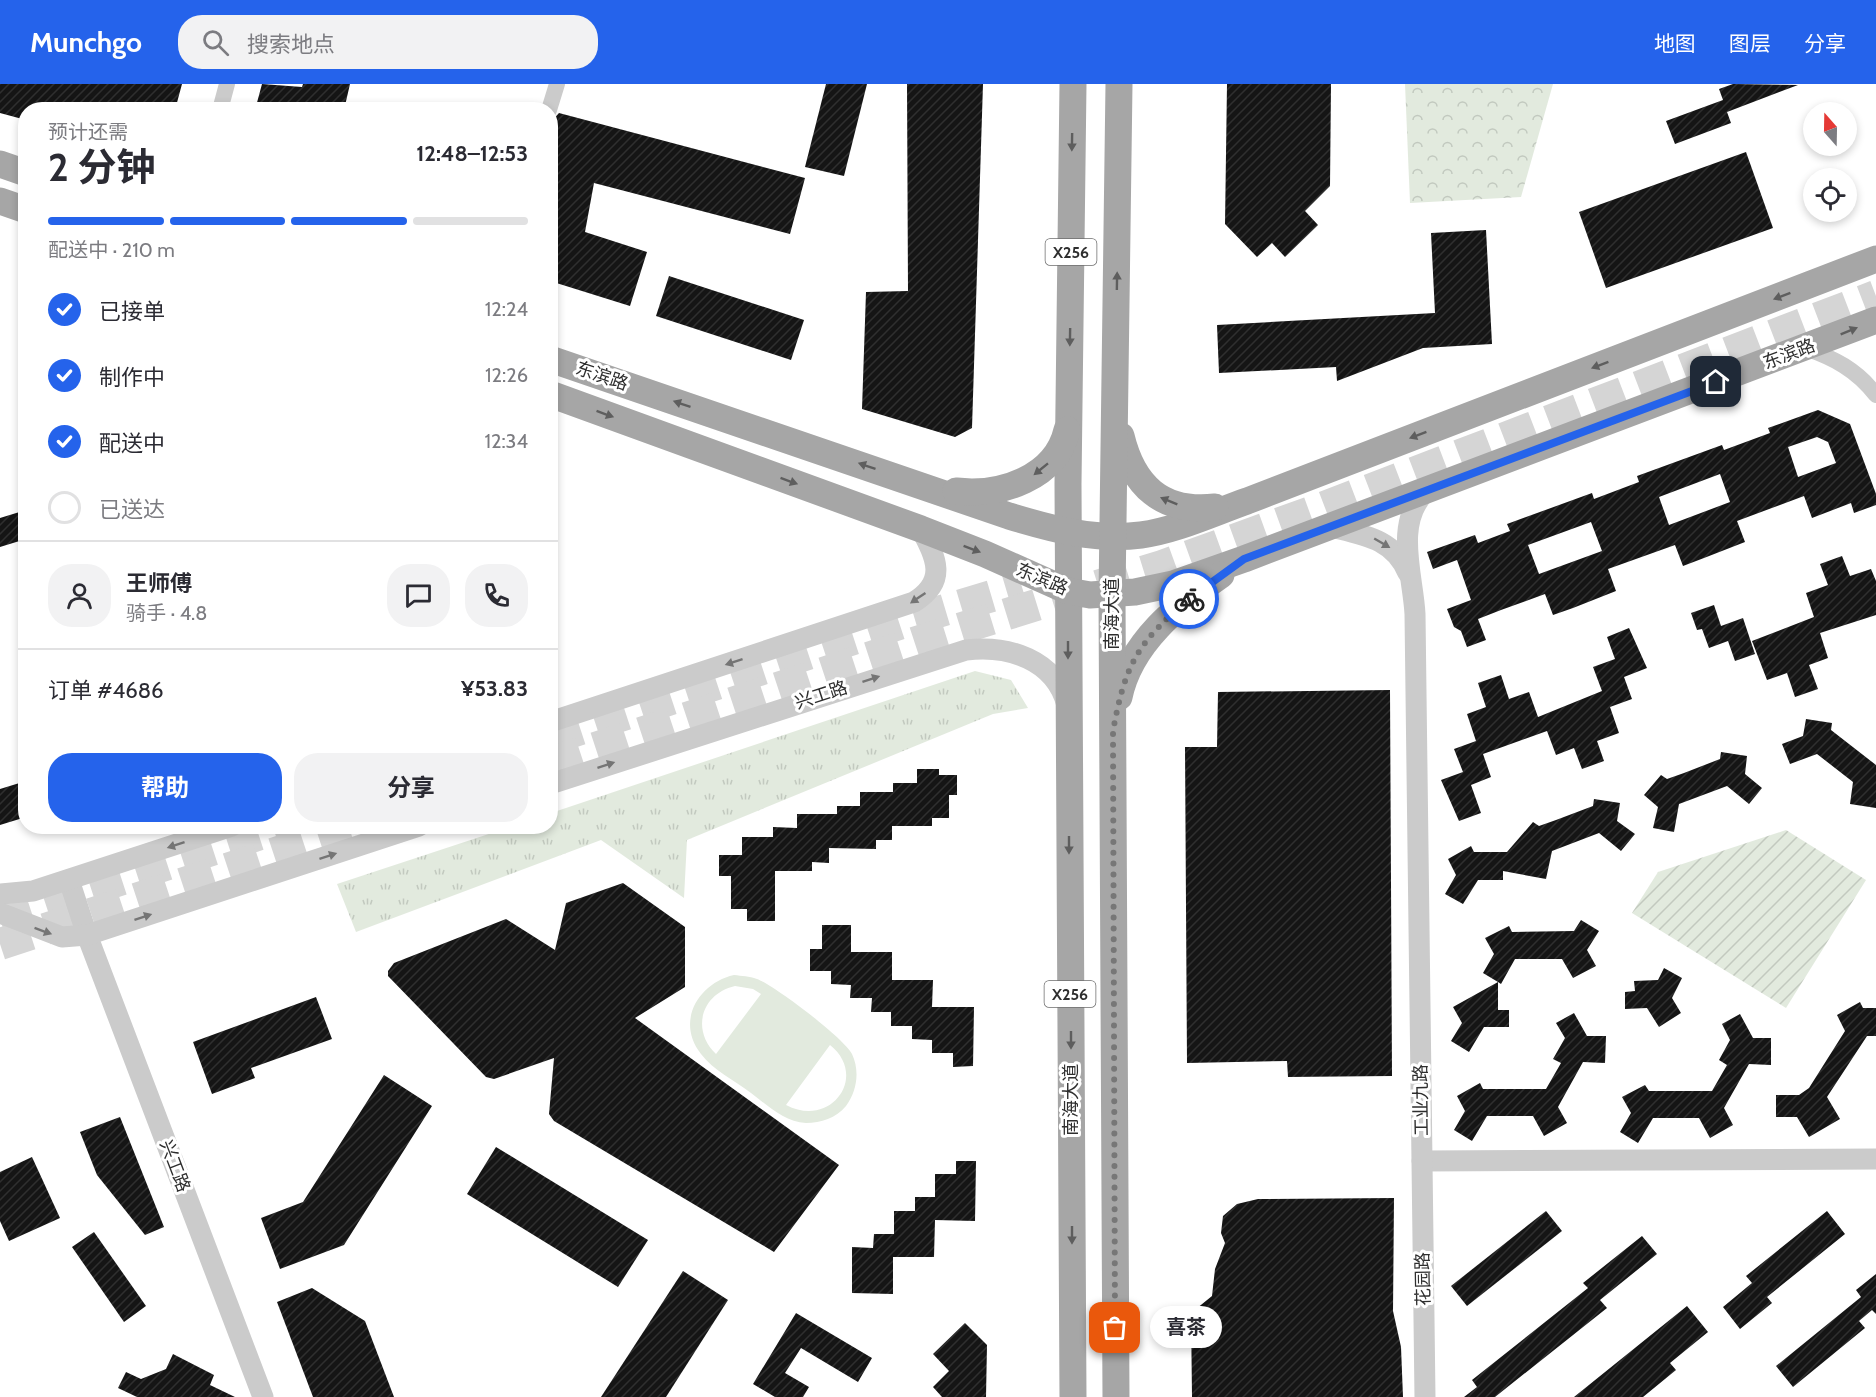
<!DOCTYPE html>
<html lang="zh">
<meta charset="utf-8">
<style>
body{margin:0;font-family:Cabin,"Noto Sans SC",sans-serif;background:#f2f2f3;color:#2b2b33;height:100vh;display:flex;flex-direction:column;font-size:22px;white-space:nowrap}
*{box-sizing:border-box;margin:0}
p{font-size:20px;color:#7c7c81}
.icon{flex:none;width:33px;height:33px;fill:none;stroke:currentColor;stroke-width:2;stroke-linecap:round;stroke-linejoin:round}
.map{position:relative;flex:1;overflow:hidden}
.details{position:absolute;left:18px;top:18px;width:540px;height:732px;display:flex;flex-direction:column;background:#fff;border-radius:24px;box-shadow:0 3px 9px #0003}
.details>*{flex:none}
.needle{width:39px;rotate:340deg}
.controls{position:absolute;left:1803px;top:18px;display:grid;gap:12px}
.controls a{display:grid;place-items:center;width:54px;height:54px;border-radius:50%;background:#fff;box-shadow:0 3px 9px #0003;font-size:30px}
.pin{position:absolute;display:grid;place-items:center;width:51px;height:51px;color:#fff;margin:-26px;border-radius:12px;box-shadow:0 3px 9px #0006}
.courier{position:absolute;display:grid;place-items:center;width:60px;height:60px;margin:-30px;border:4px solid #2563eb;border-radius:50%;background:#fff;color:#222;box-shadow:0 2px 8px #0007}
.bubble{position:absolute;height:42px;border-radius:21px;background:#fff;box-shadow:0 3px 9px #0003;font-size:20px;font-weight:700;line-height:42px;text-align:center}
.headline em{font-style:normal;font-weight:700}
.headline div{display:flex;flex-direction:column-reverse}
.headline{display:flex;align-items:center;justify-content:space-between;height:102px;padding:0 30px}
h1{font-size:39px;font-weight:700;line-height:45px}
.bar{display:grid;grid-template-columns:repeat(4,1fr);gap:9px 6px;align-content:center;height:72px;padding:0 30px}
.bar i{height:8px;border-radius:4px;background:#e1e1e2}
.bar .current{background:#2563eb}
.bar p{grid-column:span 4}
.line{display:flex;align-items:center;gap:15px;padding:0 30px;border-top:2px solid #e1e1e2}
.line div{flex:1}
.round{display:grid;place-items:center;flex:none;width:63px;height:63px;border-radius:24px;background:#f2f2f3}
ol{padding:0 30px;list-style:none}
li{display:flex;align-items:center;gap:18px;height:66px}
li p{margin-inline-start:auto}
li .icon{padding:6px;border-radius:50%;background:#2563eb;color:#fff;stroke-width:4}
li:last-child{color:#7c7c81}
li i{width:33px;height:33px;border:3px solid #e1e1e2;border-radius:50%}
.button{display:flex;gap:12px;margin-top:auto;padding:12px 30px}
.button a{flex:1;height:69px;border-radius:24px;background:#2563eb;color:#fff;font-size:24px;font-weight:700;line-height:69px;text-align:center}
.button a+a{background:#f2f2f3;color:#2b2b33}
header{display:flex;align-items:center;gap:36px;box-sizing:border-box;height:84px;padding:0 30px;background:#2563eb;color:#fff}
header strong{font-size:28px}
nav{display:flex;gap:33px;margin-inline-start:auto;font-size:21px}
.search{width:420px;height:54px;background:#f2f2f3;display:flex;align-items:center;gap:15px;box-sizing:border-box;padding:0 21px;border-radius:24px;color:#7c7c81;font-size:22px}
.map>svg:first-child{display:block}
</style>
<header>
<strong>Munchgo</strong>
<div class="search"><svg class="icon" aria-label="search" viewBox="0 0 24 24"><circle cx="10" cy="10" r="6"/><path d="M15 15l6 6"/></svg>搜索地点</div>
<nav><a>地图</a><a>图层</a><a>分享</a></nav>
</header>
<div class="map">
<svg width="1876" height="1313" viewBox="0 0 1876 1313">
<defs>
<pattern id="forest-crowns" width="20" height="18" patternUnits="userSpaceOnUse" patternTransform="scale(1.5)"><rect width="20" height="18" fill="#e2eade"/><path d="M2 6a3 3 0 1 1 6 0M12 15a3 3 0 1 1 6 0" fill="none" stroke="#c2c9bf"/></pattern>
<pattern id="park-tufts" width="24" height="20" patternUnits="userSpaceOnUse" patternTransform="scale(1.5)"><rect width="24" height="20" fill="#e2eade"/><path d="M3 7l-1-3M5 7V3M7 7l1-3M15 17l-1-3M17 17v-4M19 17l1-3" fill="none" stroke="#c2c9bf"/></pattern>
<pattern id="garden-furrows" width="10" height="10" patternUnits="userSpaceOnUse" patternTransform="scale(1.5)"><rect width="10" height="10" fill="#e2eade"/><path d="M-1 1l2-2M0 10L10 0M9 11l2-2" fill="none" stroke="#c2c9bf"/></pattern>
<pattern id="building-hatch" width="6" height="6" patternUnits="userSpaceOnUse" patternTransform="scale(1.5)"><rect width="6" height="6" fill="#151515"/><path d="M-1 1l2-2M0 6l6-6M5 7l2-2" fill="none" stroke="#2f2f2f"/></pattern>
</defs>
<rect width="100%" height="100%" fill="#fff"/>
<path fill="url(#forest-crowns)" d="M1405,0h148l-32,113 -111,6z"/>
<path fill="url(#park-tufts)" d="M975,587l36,9 17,28 -35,6 -306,126 -3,58 -83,-58 -245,92 -19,-48 173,-57 40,-1 1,-13z"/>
<path fill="url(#garden-furrows)" d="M1786,746l80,50 -80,128 -154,-95 26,-41z"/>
<path fill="#e2eade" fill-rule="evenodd" d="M734,891c8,1 15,1 23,4 18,7 87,59 95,75 8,17 5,37 -6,52 -10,12 -25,17 -40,17 -22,-1 -39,-18 -55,-30 -16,-12 -38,-23 -50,-39 -26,-33 -2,-71 33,-79zM735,902l18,3 8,5 -45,60c-25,-24 -15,-60 19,-68zM830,961c39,31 1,84 -44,60z"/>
<g fill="url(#building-hatch)" fill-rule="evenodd">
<path d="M0,0h182l-7,26h-149v10l-26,-7z"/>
<path d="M262,0l40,3 1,-3h47l-6,26h-89z"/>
<path d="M826,0h41l-23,92 -39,-9z"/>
<path d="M907,0h76l-11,344 -17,9 -93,-28 4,-117 42,-1z"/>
<path d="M1227,0h104l-1,102 -25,25 13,14 -33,32 -13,-14 -15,14 -32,-33z"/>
<path d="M1733,0l65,1 -71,27 4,11 -56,21 -9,-23 57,-21 -4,-11z"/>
<path d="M559,29l246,65 -15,56 -196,-51 -9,49 62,20 -17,54 -80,-25v-158z"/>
<path d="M1746,68l27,76 -167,60 -27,-76z"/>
<path d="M1486,146l6,114 -69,4 -86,33 -1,-14 -117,6 -2,-48 218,-12 -4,-80z"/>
<path d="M669,192l135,44 -13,40 -135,-44z"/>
<path d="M1818,326l32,14 26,70v11l-22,8 -3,-10 -39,15 -8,-22 -67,25 8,21 -41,16 -21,8 -8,-21 -67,24 8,22 -43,17 -20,7 -8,-21 -44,16 -23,9 8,21 -19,7 -6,-16 -7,-4 -7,-18 24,-9 -14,-40 -24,9 -6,-17 48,-17 3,8 32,-12 -3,-7 85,-31 2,6 45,-17 -2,-6 85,-31 2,5 46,-17 -2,-5zM1817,353l11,5 8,21 -38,14 -10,-30zM1720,390l10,28 -61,23 -10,-28zM1591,438l11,29 -63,23 -11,-29z"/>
<path d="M26,426v29l-26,8v-29z"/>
<path d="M1842,472l8,20 21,-7 5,12v34l-56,18 8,25 -19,7 9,24 -23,8 -8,-24 -20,7 -15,-39 62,-24 -8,-24 22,-8 -8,-21z"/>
<path d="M1714,521l7,21 22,-8 12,36 -20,7 -7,-20 -19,7 -7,-19 -5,1 -6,-17z"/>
<path d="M1629,544l18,40 -23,9 8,22 -22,8 9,26 -22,8 7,20 -22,8 -8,-21 -18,7 -9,-24 -64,23 8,23 -20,8 10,28 -22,8 -18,-41 22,-8 -9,-23 22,-8 -9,-27 19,-7 -8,-24 23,-8 8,24 20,-7 9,25 64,-26 -9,-24 22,-8 -8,-22z"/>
<path d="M1390,606l2,386 -104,1 -1,-16 -100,2 -2,-316h32l1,-55z"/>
<path d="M1806,635l26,4 -1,7 45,35v43l-26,-4 3,-22 -36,-28 -27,10 -8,-20 21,-8z"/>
<path d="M1721,668l26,4 -2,18 17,14 -13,16 -22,-18 -48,18 -5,28 -21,-4 5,-21 -14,-12 17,-20 6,4 17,-6 36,-14z"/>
<path d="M917,685h22v6h18v20h-8v23h-17v8h-40v14h-16v9l-47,-1v15l-17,-1v9h-37v50h-28v-12h-16v-33h-12v-21h23v-18h31v-10l24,1v-14h40v-8h23v-14h33v-9h24z"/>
<path d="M26,697v36l-26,8v-36z"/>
<path d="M1594,715l26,4 -3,18 18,13 -14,17 -22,-18 -47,18 -6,28 -43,-8v9h-25l-15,24 -18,-10 11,-19 -8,-16 23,-13 3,6h33l26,-30 6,4 17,-6 37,-14z"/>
<path d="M623,799l62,44v60l-50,31 204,147 -65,87 -220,-131 -5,-7 5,-56 -60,21 -8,-2 -98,-101v-5l6,-8 112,-44 49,31 11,-47z"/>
<path d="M1581,836l18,11 -12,19 9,16 -23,12 -11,-19h-47l-14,25 -3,-2v28h11v17h-25l-15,25 -18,-11 11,-18 -9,-16 45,-25 -15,-9 11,-19 -9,-16 24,-12 3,6 62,-1z"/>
<path d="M822,841h29v27h41v28h41l-1,27h42l-1,59 -20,1v-14h-21v-13l-20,-1v-13h-21v-14h-20l1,-14h-22l1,-13 -20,-1v-13h-21v-22h12z"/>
<path d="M1664,884l18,10 -10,20 9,15 -22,14 -12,-19 -22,1v-17l10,-1 -1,-10 24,-1z"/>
<path d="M316,913l16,42 -81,29 4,10 -43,16 -19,-52z"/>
<path d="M1860,918l3,6h13v28h-9l-40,61 13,22 -31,18 -12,-20h-21v-22h23l10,-7 36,-57 -8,-16z"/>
<path d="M1574,929l13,23h19l-1,27 -22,-1 -25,45 9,16 -23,13 -11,-20h-46l-15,25 -18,-11 11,-19 -8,-15 23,-13 3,6h63l15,-26 -8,-4 12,-21 -9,-15z"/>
<path d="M1740,930l13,24h18v27l-22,-1 -25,44 9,17 -23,13 -11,-20h-46l-15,25 -18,-11 11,-19 -9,-16 23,-12 4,6h63l15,-26 -8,-5 11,-20 -8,-16z"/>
<path d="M384,991l48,31 -88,139 -64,24 -19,-51 42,-16z"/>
<path d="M120,1033l44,110 -19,8 -48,-60 -17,-43z"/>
<path d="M496,1063l152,93 -30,47 -151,-93z"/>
<path d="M32,1073l28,61 -51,23 -9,-20v-49z"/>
<path d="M956,1077h20l-1,60 -40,-1 -1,37h-41v37l-41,-1v-46l21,1 1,-14h20v-23h21v-14h20v-23h21z"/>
<path d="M1394,1114l-1,113 8,36 2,50h-211l-1,-84 21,-17 3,-27 10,-26 -4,-10 2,-17 14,-12 21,-5z"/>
<path d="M1546,1127l16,20 -95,75 -16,-20z"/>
<path d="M1827,1127l18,23 -78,63 5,6 -32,26 -17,-22 29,-24 -6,-7z"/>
<path d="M94,1148l52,74 -22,16 -52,-75z"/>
<path d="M1642,1152l15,18 -57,46 7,8 -112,89h-31l13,-10 -5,-7 116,-92 -5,-5z"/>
<path d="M683,1187l45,29 -62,97h-65z"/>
<path d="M1876,1190v40l-4,-4 -13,11 6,7 -72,59 -17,-21 85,-69 -5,-7z"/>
<path d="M312,1204l53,33 29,76h-81l-36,-95z"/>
<path d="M1687,1222l21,26 -38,31 6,7 -33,27h-69z"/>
<path d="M796,1229l76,45 -14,24 -57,-34 -16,25 24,14 -6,10h-28l-22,-13z"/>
<path d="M965,1239l22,22 -1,52h-44l-9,-10 16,-16 -16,-17z"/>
<path d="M173,1270l41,21 -4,10 25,12h-98l-19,-9 8,-16 15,7 25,-10z"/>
</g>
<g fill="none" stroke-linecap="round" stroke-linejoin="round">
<g stroke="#d5d5d5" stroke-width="32" stroke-dasharray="32 16" stroke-linecap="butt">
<path d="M550,655l361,-119 111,-33"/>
<path d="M550,679l367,-121 245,-76 160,-58 554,-212"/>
<path d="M0,835l285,-93"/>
<path d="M0,860l357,-118"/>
</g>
<g stroke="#cbcbcb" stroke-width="16">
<path d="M220,26l7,-26"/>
<path d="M549,26l8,-26"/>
<path d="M1805,264c29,10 52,22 71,47"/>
</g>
<g stroke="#cbcbcb" stroke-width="21">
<path d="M1331,443c33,8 63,12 77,46"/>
<path d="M550,638l364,-120c34,-21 22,-44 7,-73"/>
<path d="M550,700l416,-134c42,-5 89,9 101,55"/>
<path d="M69,796l18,55 176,462"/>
<path d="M0,810l33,-3 199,-65"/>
<path d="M0,829l62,24 25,-2 332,-109"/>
<path d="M1422,1077l454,-2"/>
<path d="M1425,1313l-10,-783c-2,-39 -21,-90 10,-122"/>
</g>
<g stroke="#a6a6a6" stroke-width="27">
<path d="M1073,0l-5,400 5,913"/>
<path d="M0,80l26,9"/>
<path d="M0,117l26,9"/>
<path d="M550,275l459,157c43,13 87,25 132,19 36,-5 72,-22 106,-34l629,-242"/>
<path d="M550,310l371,135 64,25 83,37 22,4 45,-3 38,-8 71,-25 632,-239"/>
<path d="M1121,352c12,50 41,77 94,71"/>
<path d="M956,407c45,5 100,-13 111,-61"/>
<path d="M1119,613c11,-54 59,-92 102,-122"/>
<path d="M1116,1313l-4,-802 7,-511"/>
</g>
</g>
<defs><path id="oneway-solid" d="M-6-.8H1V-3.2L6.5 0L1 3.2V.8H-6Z" transform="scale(1.5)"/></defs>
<g fill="#5e5e5e">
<use href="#oneway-solid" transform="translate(1072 58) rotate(91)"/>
<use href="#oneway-solid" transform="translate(1117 197) rotate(-89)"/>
<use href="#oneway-solid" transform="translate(1782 212) rotate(159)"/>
<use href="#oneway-solid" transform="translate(1849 247) rotate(-22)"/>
<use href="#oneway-solid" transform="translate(1070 253) rotate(91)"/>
<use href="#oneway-solid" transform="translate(1600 281) rotate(159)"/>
<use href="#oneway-solid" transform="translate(682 320) rotate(-161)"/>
<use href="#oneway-solid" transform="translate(605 330) rotate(20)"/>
<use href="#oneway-solid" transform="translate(1418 351) rotate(159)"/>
<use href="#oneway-solid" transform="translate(867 382) rotate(-161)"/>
<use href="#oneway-solid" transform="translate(1041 385) rotate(141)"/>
<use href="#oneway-solid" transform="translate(789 397) rotate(20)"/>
<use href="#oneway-solid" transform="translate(1169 417) rotate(-158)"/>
<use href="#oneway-solid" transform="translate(972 465) rotate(21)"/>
<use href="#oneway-solid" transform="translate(1068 566) rotate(90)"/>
<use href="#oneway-solid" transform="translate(1069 761) rotate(90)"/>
<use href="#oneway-solid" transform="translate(1071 956) rotate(90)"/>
<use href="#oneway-solid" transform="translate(1072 1151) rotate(90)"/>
</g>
<g fill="#757575">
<use href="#oneway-solid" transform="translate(1382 459) rotate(30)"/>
<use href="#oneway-solid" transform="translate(918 514) rotate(146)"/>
<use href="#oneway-solid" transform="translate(734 578) rotate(162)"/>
<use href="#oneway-solid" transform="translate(871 595) rotate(-18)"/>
<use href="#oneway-solid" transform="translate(606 681) rotate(-18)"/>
<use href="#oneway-solid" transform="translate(176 761) rotate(162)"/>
<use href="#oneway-solid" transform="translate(328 772) rotate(-18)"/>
<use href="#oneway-solid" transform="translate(143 833) rotate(-18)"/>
<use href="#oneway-solid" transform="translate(43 847) rotate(20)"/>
</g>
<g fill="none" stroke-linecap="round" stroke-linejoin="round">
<path stroke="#777" stroke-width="6" stroke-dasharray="0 10.8" d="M1115,1244l-2,-597c12,-66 24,-88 76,-132"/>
<path stroke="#2563eb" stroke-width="8" d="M1189,515l55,-40 472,-177"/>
</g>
<g text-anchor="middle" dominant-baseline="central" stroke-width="6" stroke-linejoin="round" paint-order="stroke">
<g fill="#fff" stroke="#6d6d6d" stroke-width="1.5">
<rect x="1045.5" y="155" width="51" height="26" rx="4.5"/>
<rect x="1044.5" y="897" width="51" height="26" rx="4.5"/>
</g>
<g font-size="16" font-weight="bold" fill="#2e2e2e">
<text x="1071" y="168">X256</text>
<text x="1070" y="910">X256</text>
</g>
<g font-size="18" fill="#2e2e2e" stroke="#fff">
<text transform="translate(1789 270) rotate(-21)">东滨路</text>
<text transform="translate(602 292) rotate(19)">东滨路</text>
<text transform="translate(1042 495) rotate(23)">东滨路</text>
<text transform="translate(1112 530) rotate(-90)">南海大道</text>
<text transform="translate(821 611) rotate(-18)">兴工路</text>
<text transform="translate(1071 1016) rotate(-90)">南海大道</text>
<text transform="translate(1421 1016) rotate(-91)">工业九路</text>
<text transform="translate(175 1082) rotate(69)">兴工路</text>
<text transform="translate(1423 1195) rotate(-91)">花园路</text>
</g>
</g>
</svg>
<div class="controls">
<a><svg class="needle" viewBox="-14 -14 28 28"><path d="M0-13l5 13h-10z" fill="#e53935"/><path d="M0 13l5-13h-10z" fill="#7c7c81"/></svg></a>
<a><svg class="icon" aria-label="locate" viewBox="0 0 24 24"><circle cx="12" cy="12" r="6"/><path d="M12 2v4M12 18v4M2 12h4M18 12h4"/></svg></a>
</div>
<div class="pin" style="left:1115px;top:1244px;background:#ea580c"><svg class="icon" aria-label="bag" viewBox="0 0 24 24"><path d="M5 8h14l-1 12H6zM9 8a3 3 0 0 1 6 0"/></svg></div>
<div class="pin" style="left:1716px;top:298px;background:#1f2937"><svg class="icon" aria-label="home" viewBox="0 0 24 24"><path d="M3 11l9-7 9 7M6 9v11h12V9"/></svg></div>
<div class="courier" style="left:1189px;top:515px"><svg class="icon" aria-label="bike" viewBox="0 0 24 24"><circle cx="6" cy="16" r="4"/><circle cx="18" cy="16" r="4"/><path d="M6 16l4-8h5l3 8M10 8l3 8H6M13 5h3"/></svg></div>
<div class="bubble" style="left:1150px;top:1222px;width:72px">喜茶</div>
<section class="details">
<div class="headline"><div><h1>2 分钟</h1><p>预计还需</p></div><em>12:48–12:53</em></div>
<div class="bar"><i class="current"></i><i class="current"></i><i class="current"></i><i></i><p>配送中 · 210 m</p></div>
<ol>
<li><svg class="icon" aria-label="check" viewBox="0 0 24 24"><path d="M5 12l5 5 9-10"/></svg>已接单<p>12:24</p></li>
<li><svg class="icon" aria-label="check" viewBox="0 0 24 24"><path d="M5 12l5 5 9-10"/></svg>制作中<p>12:26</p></li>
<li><svg class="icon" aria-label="check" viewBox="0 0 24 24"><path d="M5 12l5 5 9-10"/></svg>配送中<p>12:34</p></li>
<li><i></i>已送达</li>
</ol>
<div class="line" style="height:108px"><a class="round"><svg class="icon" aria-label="person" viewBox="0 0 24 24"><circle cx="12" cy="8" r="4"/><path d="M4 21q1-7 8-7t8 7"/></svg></a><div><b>王师傅</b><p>骑手 · 4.8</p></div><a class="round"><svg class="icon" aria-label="chat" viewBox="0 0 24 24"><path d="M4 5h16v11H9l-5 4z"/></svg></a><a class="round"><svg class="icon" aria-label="phone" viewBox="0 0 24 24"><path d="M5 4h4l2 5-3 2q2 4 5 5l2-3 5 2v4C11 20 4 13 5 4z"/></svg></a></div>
<div class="line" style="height:78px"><div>订单 #4686</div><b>¥53.83</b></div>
<div class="button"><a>帮助</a><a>分享</a></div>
</section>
</div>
